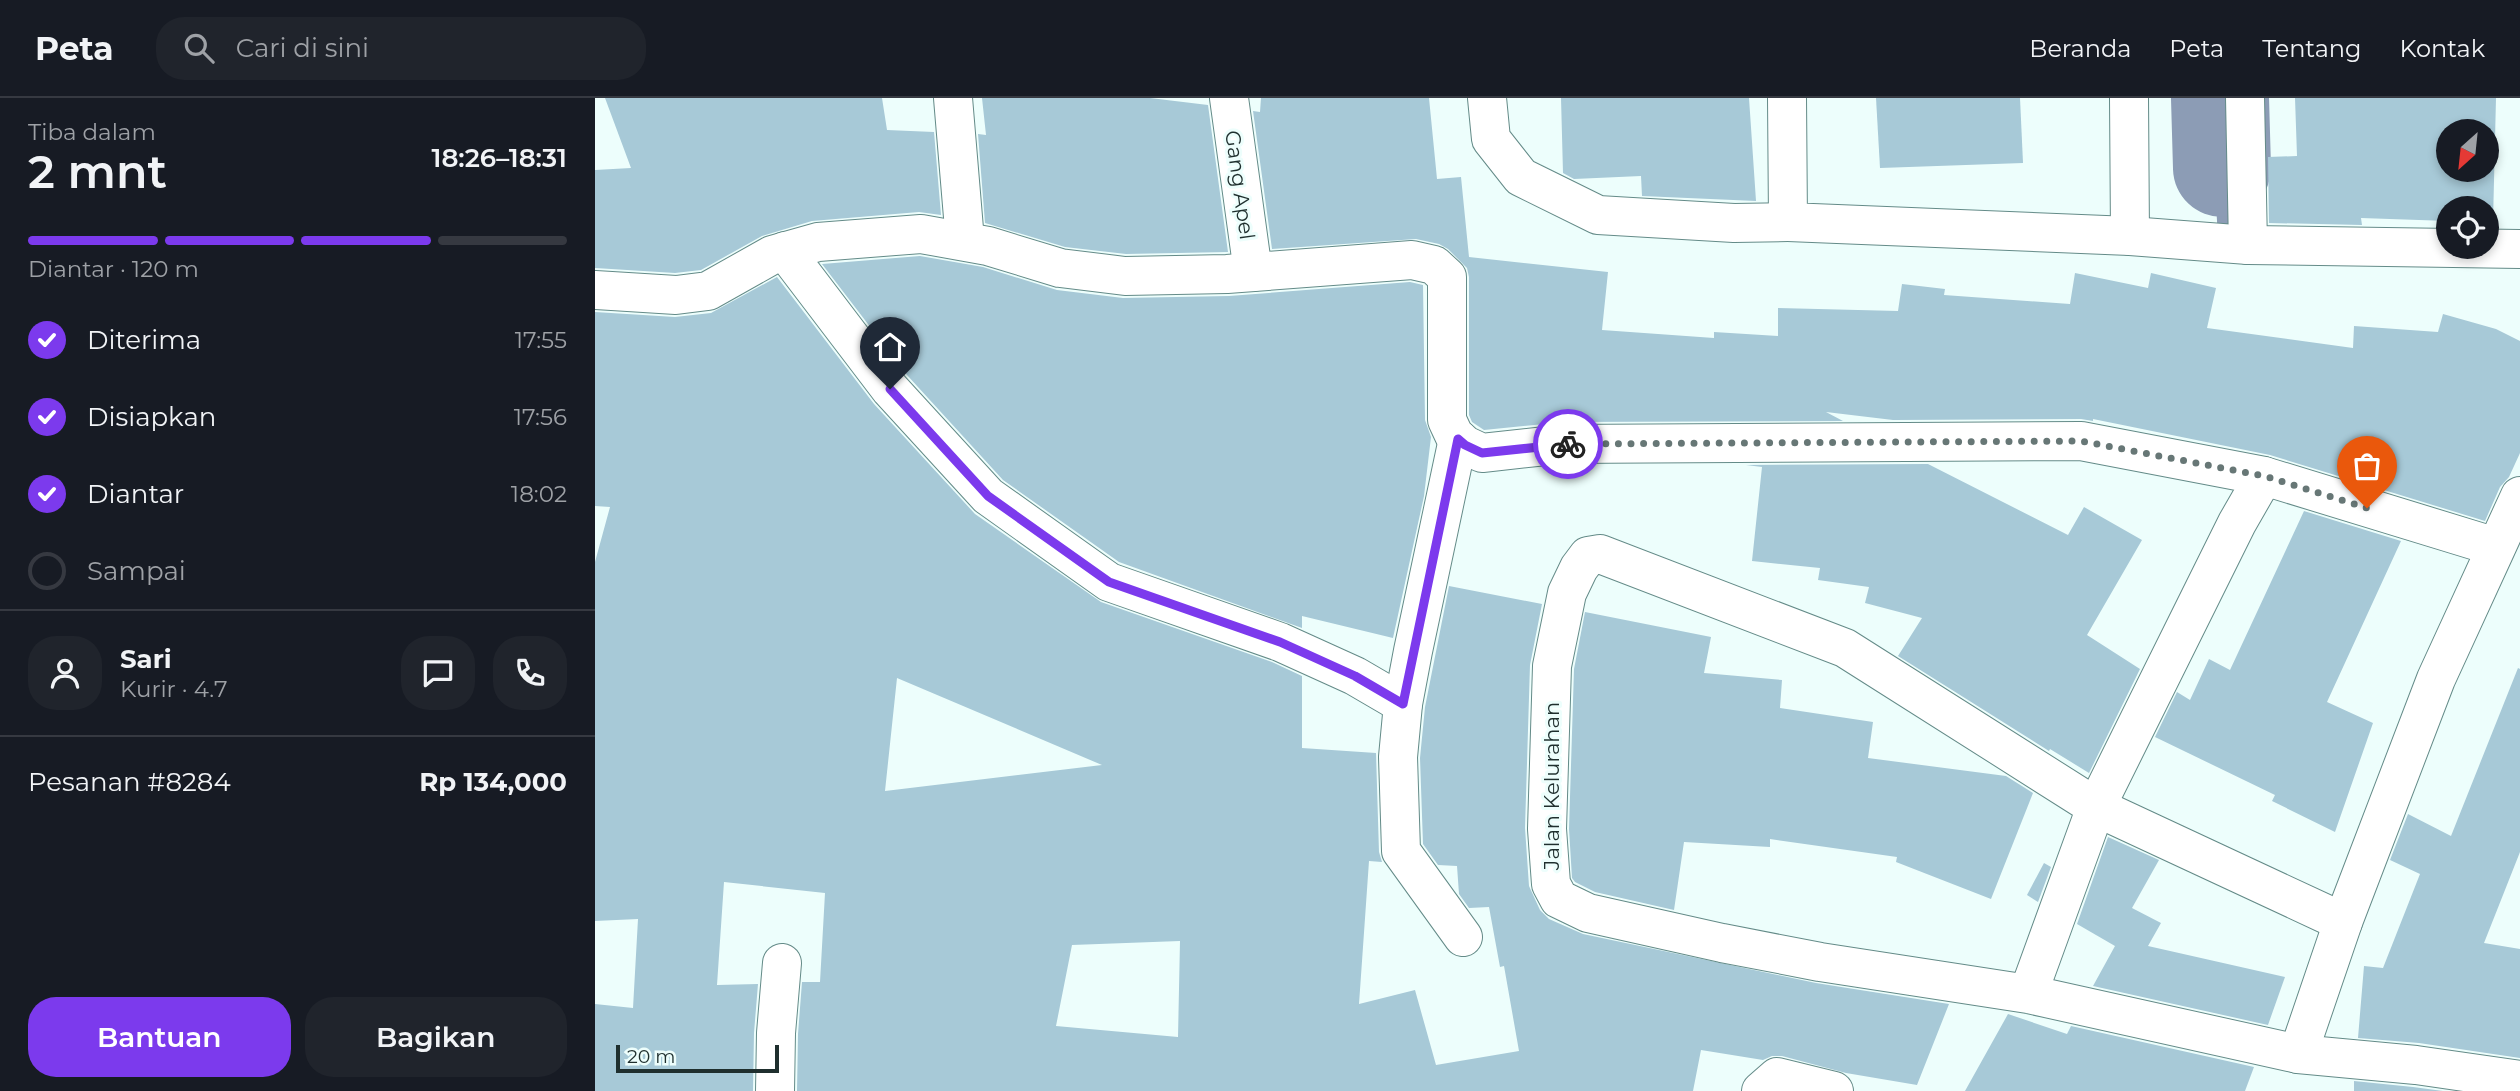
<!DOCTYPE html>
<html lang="id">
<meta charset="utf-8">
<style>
body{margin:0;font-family:Montserrat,sans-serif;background:#20242c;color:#f1f3f6;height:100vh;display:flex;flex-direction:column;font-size:26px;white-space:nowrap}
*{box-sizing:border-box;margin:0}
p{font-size:23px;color:#9ea1a6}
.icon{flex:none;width:38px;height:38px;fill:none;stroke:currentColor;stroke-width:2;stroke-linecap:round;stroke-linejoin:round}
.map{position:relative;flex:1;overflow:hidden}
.side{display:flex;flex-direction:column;background:#171b24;width:595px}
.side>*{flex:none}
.needle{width:46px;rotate:207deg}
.fabs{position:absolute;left:1841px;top:21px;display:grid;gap:14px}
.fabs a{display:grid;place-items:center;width:63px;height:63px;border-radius:50%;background:#171b24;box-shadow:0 4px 10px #0003;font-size:35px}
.scale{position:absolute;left:21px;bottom:18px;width:163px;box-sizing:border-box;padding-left:7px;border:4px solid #1f2f2e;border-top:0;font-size:19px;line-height:24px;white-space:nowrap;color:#1f2f2e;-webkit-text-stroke:5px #edfefc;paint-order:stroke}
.pin{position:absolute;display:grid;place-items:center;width:60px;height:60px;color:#fff;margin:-72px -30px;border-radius:50% 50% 50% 0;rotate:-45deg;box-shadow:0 0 7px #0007}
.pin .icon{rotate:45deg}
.courier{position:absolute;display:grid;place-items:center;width:70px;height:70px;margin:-35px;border:5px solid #7c3aed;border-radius:50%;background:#fff;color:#222;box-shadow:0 2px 9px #0007}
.overview em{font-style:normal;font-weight:600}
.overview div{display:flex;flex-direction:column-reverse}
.overview{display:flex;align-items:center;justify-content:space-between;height:119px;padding:0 28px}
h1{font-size:46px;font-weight:600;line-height:52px}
.bar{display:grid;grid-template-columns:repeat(4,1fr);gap:10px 7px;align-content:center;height:84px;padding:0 28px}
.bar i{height:9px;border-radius:5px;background:#363941}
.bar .on{background:#7c3aed}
.bar p{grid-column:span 4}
.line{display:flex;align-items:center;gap:18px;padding:0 28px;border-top:2px solid #363941}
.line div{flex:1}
.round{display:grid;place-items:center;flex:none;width:74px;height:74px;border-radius:28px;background:#20242c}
ol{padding:0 28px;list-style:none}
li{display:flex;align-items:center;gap:21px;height:77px}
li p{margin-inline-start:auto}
li .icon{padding:7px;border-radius:50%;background:#7c3aed;color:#fff;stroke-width:4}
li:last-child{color:#9ea1a6}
li i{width:38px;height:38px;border:4px solid #363941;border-radius:50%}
.button{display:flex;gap:14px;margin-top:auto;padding:14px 28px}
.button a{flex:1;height:80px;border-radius:28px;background:#7c3aed;color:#fff;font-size:28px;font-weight:600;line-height:80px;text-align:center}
.button a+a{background:#20242c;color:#f1f3f6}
header{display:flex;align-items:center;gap:42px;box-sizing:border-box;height:98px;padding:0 35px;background:#171b24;border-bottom:2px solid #363941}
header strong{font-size:33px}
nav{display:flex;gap:38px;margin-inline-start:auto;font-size:24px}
.search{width:490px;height:63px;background:#20242c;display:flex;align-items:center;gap:18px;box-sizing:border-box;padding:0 24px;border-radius:28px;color:#9ea1a6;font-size:26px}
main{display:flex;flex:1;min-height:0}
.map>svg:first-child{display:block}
</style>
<header>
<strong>Peta</strong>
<div class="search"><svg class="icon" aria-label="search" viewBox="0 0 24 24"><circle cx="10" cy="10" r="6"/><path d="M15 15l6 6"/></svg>Cari di sini</div>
<nav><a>Beranda</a><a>Peta</a><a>Tentang</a><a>Kontak</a></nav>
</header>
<main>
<section class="side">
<div class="overview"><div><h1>2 mnt</h1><p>Tiba dalam</p></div><em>18:26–18:31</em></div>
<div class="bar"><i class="on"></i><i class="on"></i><i class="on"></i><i></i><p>Diantar · 120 m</p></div>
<ol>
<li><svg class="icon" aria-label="check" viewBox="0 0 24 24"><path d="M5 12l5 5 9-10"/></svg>Diterima<p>17:55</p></li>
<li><svg class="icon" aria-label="check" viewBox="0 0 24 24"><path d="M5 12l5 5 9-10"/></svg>Disiapkan<p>17:56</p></li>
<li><svg class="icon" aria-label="check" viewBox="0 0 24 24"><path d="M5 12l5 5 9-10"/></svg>Diantar<p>18:02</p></li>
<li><i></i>Sampai</li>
</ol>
<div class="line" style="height:126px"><a class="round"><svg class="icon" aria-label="person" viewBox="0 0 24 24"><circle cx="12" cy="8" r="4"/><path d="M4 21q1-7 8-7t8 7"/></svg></a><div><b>Sari</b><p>Kurir · 4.7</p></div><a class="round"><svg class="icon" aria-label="chat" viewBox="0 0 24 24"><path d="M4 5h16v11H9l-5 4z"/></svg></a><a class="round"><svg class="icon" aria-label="phone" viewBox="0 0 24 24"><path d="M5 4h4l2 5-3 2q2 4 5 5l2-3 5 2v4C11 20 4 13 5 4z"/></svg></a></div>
<div class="line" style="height:91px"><div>Pesanan #8284</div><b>Rp 134,000</b></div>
<div class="button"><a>Bantuan</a><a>Bagikan</a></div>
</section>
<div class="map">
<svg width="1925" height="993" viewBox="0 0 1925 993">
<rect width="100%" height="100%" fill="#edfefc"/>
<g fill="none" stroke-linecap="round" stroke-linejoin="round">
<path stroke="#8c9cb5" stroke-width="16" d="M1627,70l4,70 8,1"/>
<path stroke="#8c9cb5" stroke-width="98" d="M1625,0l2,70"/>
</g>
<g fill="#a7c9d7" fill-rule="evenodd">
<path d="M10,0h277l5,32 47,2 7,83 -22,-3 -107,9 -50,15 -61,34 -26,3 -80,-5v-98l36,-2z"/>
<path d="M387,0h168l58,7 20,147 -102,2 -61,-7 -80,-24 -7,-89 8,1z"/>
<path d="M666,0h168l8,81 24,-2 8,80 139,15 -6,58 112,8v-6l64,4v-28l120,3 4,-27 43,5 -1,6 126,9 5,-31 73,15 3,-15 65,15 -9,40 146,20 1,-22 84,6 5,-18 53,15 24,12v112l-11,24 -9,10 -15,34 -215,-66 -177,-36v2l-12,-2 -188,1 -67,-8 17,9 -279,1 -80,8 -12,-8 -3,-7v-138l-2,-9 -19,-19 -9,-5 -23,-5 -144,10 -19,-138 7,1z"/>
<path d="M966,0h188l7,103 -114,-5 -1,-20 -67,3 -11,-6z"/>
<path d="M1281,0h144l3,65 -143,5z"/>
<path d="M1700,0h201l-3,124h-6v-14h-39v13l-87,-3 1,7 -93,-2 -1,-66 29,-1zM1853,33h39v39h-39z"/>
<path d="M325,158l63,11 74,23 66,8 106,-2 181,-14 13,3 2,135 6,17 -7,59 -31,142 -91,-22v12l-183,-66 -116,-82 -96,-105 -85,-111z"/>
<path d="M182,179l97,127 101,110 126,88 171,60 30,14v72l74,5 3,99 3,10 -13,-1 -10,143 56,-14 21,75 83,-14 -15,-85 -4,1 -11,-60 -20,1 -10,-14 -2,-28 -19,-1 -15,-21 -3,-86 5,-51 24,-121 93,18 -12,61 -5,163 4,58 11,24 9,9 34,15 233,49 133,21 -32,81 -71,-12 -64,-17h-10l-9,4 -62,-10 -8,41h-896l1,-57 4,-52h18l5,-89 -101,-11 -7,103 41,-1 -4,49 -1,58h-158v-87l38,4 5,-89 -43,2v-359l15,-55 -15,-1v-194l80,5 36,-4zM302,580l205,87 -217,26zM585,843l-2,96 -122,-11 16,-81z"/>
<path d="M1333,366l140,71 16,-28 58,33 -55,95 53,34 -51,104 -39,-24 -1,2 -151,-95 24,-38 -57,-15 4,-16 -51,-7 2,-12 -68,-7 10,-94 -16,-2z"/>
<path d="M1709,413l97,30 -74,161 46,21 -38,109 -63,-31 3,-6 -120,-58 22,-45 13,8 19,-41 21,11z"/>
<path d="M990,514l126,25 -7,36 78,7 -2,28 93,14 -5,36 138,18 27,17 -42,106 -95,-37 1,-5 -127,-18v8l-86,-5 -10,68 -79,-18 -20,-10 -3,-4 -3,-49 5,-160z"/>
<path d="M1923,570l2,1v183l-36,91 36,6v109l-101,-15 -61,-5 6,-72 19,2 37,-94 -30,-14 18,-46 43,22z"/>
<path d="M1513,739l51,23 -27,48 29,15 -13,23 137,31 -17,48 -175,-39 22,-40 -38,-22z"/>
<path d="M1449,765l7,4 -13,35 -11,-7z"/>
<path d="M1413,916l59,20 4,-8 183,41 -9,24h-280z"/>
<path d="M1759,983l59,6 30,4h-89z"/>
</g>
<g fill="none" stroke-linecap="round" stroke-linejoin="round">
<g stroke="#648b88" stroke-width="40">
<g id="minor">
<path d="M358,0l12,143"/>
<path d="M634,0l24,174"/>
<path d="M892,0l4,41 30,38 77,38 136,8 54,-1"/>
<path d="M1192,0l1,124 342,14 118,9 272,4"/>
<path d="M1534,0l1,138"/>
<path d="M1650,0l3,147"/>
<path d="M190,153l105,138 98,107 121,86 171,60 75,34 48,28"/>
<path d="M0,192l81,5 32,-4 64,-36 46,-13 103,-8 67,12 72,22 65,8 102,-2 185,-14 22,5 13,12v143l7,15 11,10 17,8 82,-9 517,-3 183,35 232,71"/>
<path d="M863,341l-45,212 -10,53 -5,53 3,94 62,86"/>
<path d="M1669,378l-27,47 -141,284 247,115"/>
<path d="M1433,896l68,-187 -251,-159 -245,-94 -12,2 -9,12 -12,25 -15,73 -5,163 4,55 8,15 29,14 134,30 98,19 208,32 270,60 45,-132 93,-243 84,-183"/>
<path d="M1703,956l118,11 104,15"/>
<path d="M180,993l1,-58 6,-70"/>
<path d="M1166,993l16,-14 57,14"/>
</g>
</g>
<use href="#minor" stroke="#fff" stroke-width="38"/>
</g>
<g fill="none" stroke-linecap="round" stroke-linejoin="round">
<path stroke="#677776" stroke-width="7" stroke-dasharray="0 12.6" d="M973,346l513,-3 183,35 103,32"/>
<path stroke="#7c3aed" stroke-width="9" d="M295,291l98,107 121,86 171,60 75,34 48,28 55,-265 7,6 17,8 86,-9"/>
</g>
<g text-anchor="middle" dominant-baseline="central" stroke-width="6" stroke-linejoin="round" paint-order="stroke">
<g font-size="21" fill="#1f2f2e" stroke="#edfefc">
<text transform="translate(645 87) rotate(82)">Gang Apel</text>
<text transform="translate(956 688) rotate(-90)">Jalan Kelurahan</text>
</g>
</g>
</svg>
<div class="fabs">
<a><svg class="needle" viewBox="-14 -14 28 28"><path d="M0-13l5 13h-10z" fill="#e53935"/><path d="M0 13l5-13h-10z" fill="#9ea1a6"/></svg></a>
<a><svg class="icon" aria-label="locate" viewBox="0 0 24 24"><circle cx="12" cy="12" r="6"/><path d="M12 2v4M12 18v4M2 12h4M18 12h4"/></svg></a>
</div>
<div class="scale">20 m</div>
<div class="pin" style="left:1772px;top:410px;background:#ea580c"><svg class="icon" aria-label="bag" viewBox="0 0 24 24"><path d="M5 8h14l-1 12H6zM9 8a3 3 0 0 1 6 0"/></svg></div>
<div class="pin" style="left:295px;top:291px;background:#1f2937"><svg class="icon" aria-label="home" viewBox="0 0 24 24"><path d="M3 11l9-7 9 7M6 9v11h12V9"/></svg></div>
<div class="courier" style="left:973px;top:346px"><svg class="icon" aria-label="bike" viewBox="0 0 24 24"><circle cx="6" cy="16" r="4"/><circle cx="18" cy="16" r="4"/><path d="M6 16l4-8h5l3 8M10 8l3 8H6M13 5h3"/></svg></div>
</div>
</main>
